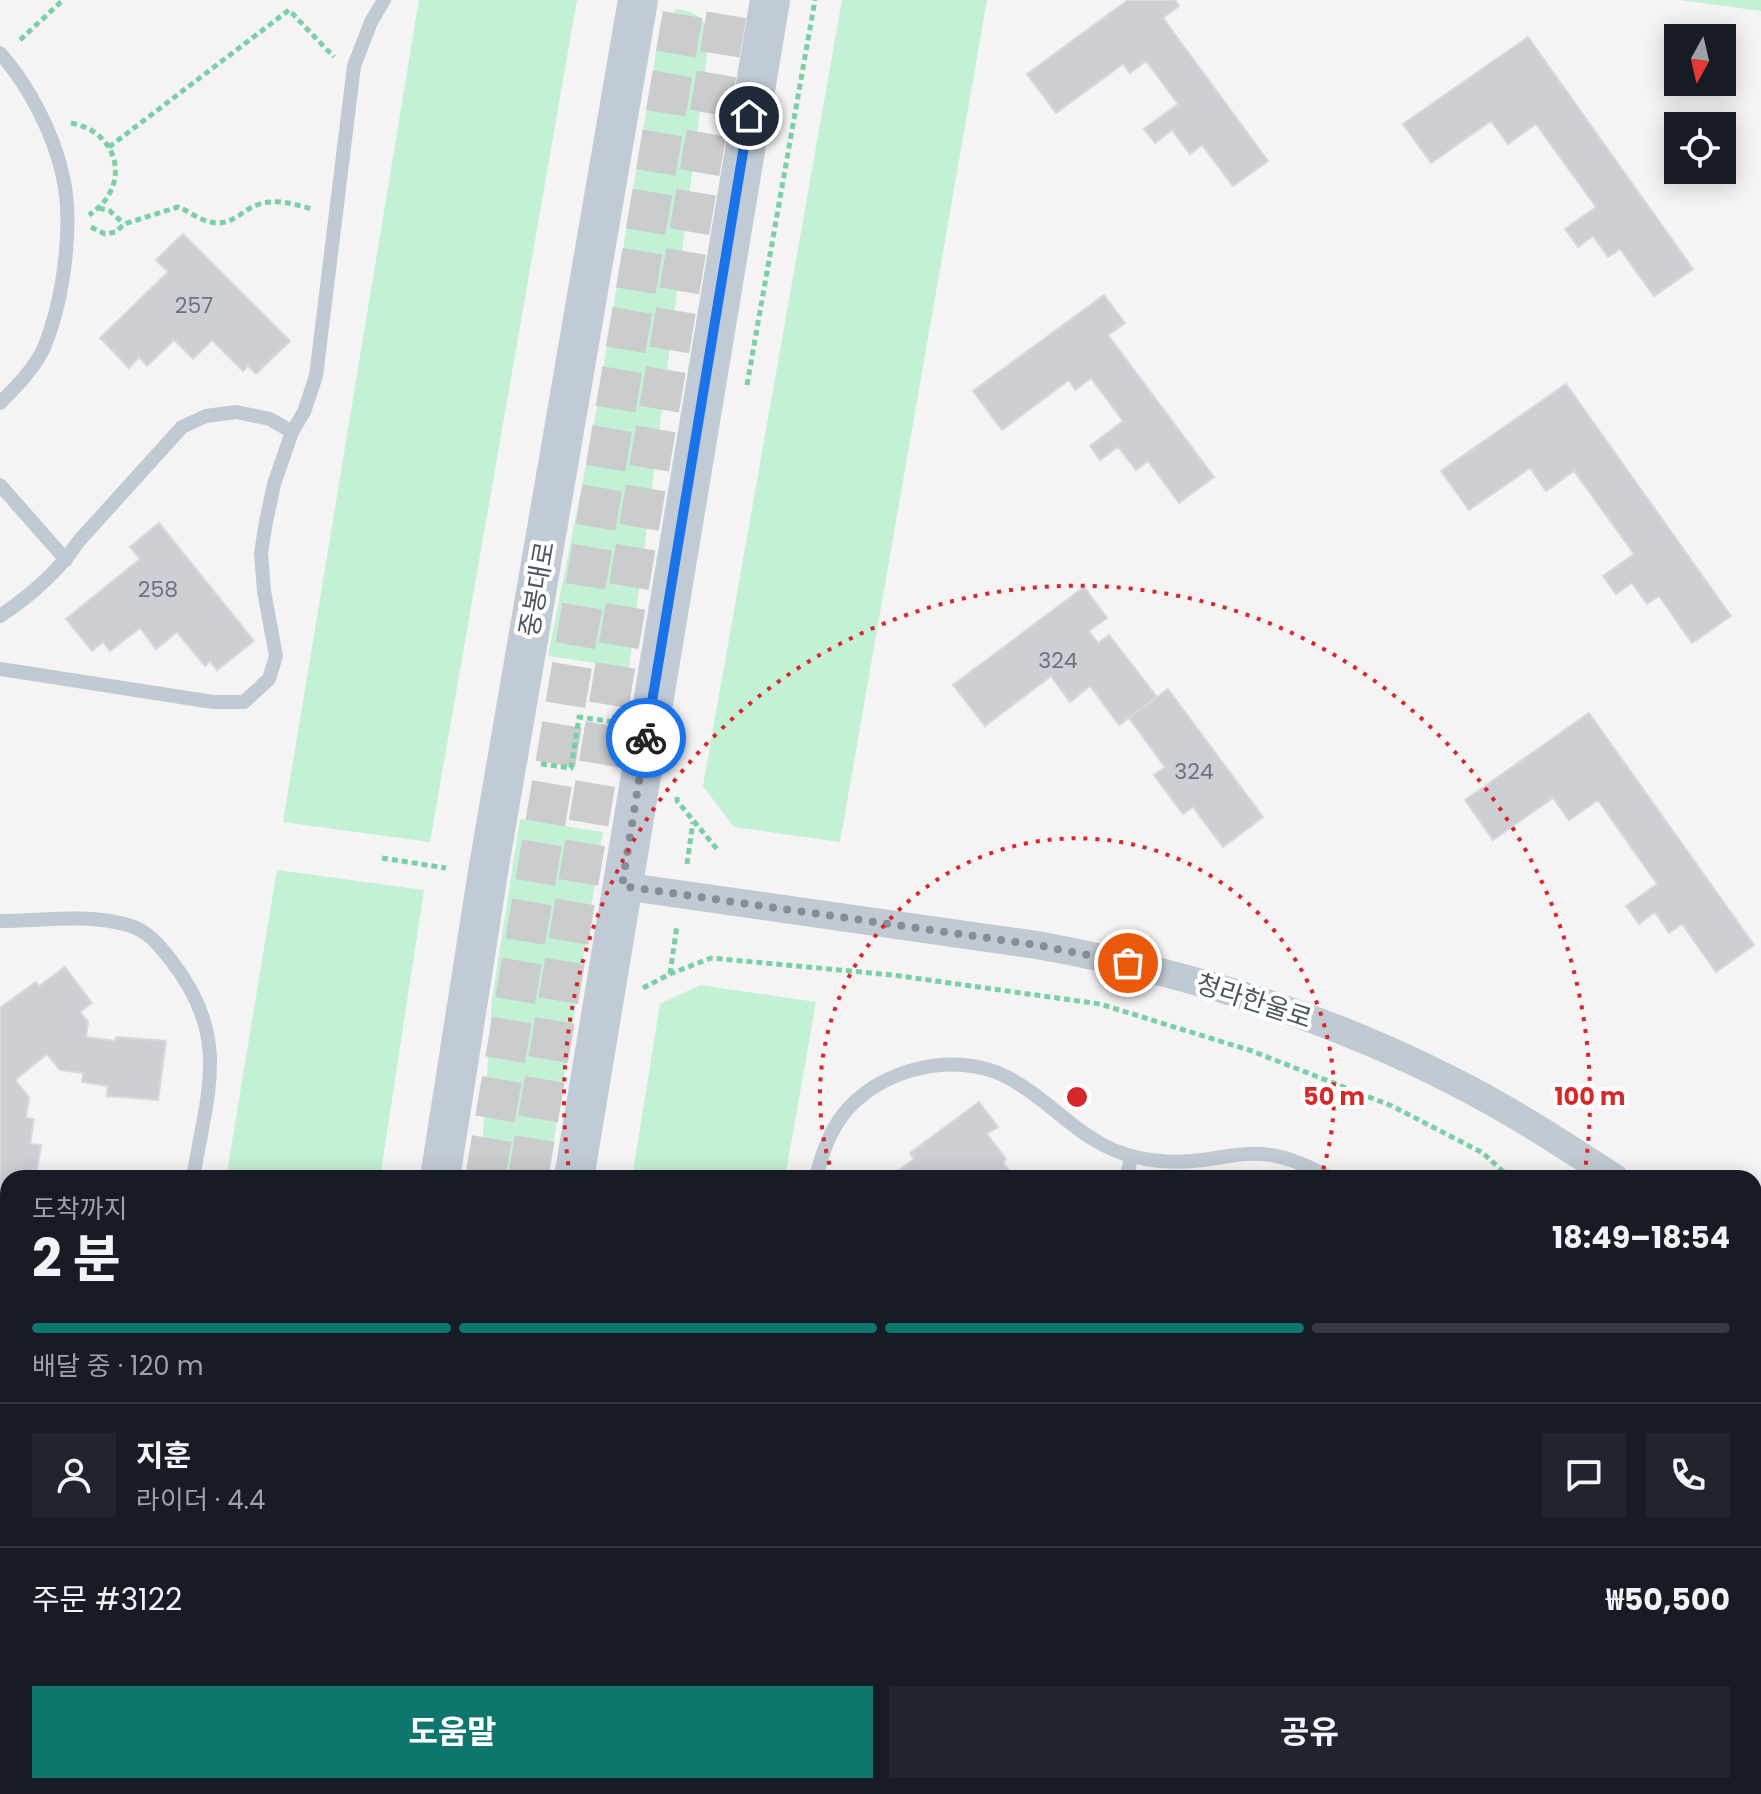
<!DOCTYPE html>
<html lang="ko">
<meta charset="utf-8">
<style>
body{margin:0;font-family:Poppins,"Noto Sans KR",sans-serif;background:#20242c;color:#f1f3f6;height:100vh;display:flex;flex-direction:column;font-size:30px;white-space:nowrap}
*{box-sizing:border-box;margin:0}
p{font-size:26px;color:#9ea1a6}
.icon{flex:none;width:44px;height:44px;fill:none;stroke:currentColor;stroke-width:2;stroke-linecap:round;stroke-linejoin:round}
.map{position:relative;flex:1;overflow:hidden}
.side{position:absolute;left:0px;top:1170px;width:1762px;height:624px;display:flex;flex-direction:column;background:#171b24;border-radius:24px 24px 0 0;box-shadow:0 4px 20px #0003}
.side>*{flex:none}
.needle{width:52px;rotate:188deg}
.tools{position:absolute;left:1664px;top:24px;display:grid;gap:16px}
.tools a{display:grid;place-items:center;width:72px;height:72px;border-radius:0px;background:#171b24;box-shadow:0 4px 20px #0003;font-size:40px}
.pin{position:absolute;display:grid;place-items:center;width:68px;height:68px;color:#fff;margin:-34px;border:4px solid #fff;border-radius:50%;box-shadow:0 2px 8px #0007}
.courier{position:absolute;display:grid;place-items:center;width:80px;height:80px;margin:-40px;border:6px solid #1a73e8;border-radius:50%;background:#fff;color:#222;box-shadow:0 2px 10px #0007}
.overview em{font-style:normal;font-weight:700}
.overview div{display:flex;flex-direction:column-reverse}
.overview{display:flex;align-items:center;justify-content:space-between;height:136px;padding:0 32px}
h1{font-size:52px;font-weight:700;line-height:60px}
.bar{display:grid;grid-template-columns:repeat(4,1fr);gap:12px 8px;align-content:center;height:96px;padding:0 32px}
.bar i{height:10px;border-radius:6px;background:#363941}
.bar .on{background:#0f766e}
.bar p{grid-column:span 4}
.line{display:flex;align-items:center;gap:20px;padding:0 32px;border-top:2px solid #363941}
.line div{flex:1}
.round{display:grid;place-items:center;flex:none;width:84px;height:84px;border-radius:0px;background:#20242c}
.button{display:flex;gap:16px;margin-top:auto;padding:16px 32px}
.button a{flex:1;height:92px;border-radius:0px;background:#0f766e;color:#fff;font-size:32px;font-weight:700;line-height:92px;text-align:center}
.button a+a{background:#20242c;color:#f1f3f6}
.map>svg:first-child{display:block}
</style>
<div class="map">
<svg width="1761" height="1794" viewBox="0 0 1761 1794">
<rect width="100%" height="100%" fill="#f5f3f3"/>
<g fill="#c3f1d5">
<path d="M419,0h158l-147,842 -147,-20z"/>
<path d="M842,0h145l-147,842 -106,-15 -31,-41z"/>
<path d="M1680,0h81v11z"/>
<path d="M677,9c20,3 31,10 32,31l-80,628 -81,-12 44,-221 69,-413z"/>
<path d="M520,819l83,13 -55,346h-68l12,-178z"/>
<path d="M277,870l147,20 -44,288h-154z"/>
<path d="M700,985l116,17 -31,176h-153l28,-174z"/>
<path d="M0,1269h8v94l-8,-5z"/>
<path d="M127,1786h145l-1,8h-146z"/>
<path d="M527,1786h162l-3,8h-160z"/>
</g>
<g fill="#cdcfd5" stroke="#d7d9de" stroke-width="2">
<path d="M1128,0h47l4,6 -16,12 105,143 -35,25 -31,-41 -12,9 -18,-24 -17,13 -11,-14 34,-25 -32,-43 -16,12 -7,-9 -67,49 -29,-39z"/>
<path d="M1528,37l165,232 -39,27 -34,-47 -12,8 -15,-21 -15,11 -13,-18 31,-22 -60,-83 -28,20 -17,-23 -60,42 -28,-39z"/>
<path d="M183,234l107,107 -34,33 -8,-8 -5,5 -31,-31 -19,19 -19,-19 -27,26 -8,-9 -10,11 -29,-30 68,-66 -12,-12z"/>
<path d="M1104,295l21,28 -17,12 106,142 -35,26 -31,-42 -12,9 -18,-23 -18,13 -10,-14 33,-25 -32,-43 -16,12 -6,-10 -67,50 -29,-39z"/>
<path d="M1566,384l165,232 -39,27 -33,-47 -12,8 -15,-21 -16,11 -13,-18 31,-22 -60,-83 -28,20 -16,-23 -61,42 -28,-39z"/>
<path d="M159,523l95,118 -37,29 -7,-9 -5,5 -28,-34 -21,17 -16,-21 -30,23 -7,-9 -11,9 -26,-32 74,-60 -10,-12z"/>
<path d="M1084,587l23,31 -18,13 9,12 11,-8 48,62 -38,28 -29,-39 -20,16 -19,-26 -66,50 -32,-41z"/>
<path d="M1168,689l95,128 -40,30 -30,-40 -10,7 -29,-39 11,-8 -36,-49z"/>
<path d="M1589,713l165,232 -38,27 -34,-48 -13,9 -14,-21 -16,12 -13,-18 31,-22 -59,-84 -29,20 -16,-22 -60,42 -28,-40z"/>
<path d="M65,967l27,36 -12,9 8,10 -2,15 30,4v-4l50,4 -8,59 -51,-4 1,-10 -26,-4 1,-9 -23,-3 -13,-16 -32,26 14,17 -3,21 8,1 -4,25 11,1 -4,25 -4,-1 -1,9h-24v19l-8,-2v-187l36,-26 3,4z"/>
<path d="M979,1102l19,25 -11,7 19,25 -3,3 11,16h-126l26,-19 -4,-6z"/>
<path d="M1754,1497l7,10v54l-7,-10z"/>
<path d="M0,1526l8,11v11l-6,5 6,8v63l-5,-1 1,-9 -4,-1z"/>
<path d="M1754,1719l7,9v66h-25l-7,-8h25z"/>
<path d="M760,1786h142l6,8h-159z"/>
</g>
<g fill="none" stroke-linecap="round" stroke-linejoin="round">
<g stroke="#caccce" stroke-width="40" stroke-dasharray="40 20" stroke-linecap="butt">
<path d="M485,1178l200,-1178"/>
<path d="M528,1178l201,-1178"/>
<path d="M383,1794l1,-8"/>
<path d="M426,1794l2,-8"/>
</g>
<g stroke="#7ad0a6" stroke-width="5" stroke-dasharray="6 4" stroke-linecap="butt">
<path d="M20,40l43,-40"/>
<path d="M71,123c49,9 61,64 18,92"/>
<path d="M109,147l180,-137 45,47"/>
<path d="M99,208l11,3 14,13"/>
<path d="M91,227l14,7 11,-2 8,-8 54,-17c13,5 25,16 40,16 16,0 25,-13 39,-18 18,-7 37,-1 55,4"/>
<path d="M747,385l68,-385"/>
<path d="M541,764l30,4 8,-51 36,5"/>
<path d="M677,797v4l40,48"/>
<path d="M382,858l64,10"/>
<path d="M687,864l6,-42"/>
<path d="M670,974l7,-49"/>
<path d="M643,988l27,-14 41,-16 182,17 207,29 152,47 140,55 91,47 27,25"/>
<path d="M0,1225l8,1"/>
<path d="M197,1786l11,8"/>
</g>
<g stroke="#c1cad2" stroke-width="14">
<path d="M0,53c29,33 54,81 63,124 11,48 0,123 -18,168 -8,21 -29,42 -45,58"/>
<path d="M0,485l66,75"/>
<path d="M0,616c30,-20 58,-44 78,-74l104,-115 24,-11 30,-4 34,7 22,13"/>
<path d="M0,669l213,33h31l25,-23 7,-23 -12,-65 -3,-38 5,-31 8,-38 18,-52 12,-20 12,-36 38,-310 17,-44 13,-22"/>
<path d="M0,921c43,0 85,-8 128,4 21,6 32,21 45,38 58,75 34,130 20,215"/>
<path d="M816,1178c5,-22 12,-43 26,-62 35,-47 112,-66 165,-39 45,23 75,68 128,80 22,5 44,6 67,3 19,-2 40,-8 60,-6 25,2 47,12 68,24"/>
<path d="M1126,1178l6,-22"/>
<path d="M1754,1378l7,-8"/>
<path d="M1754,1435l7,6"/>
<path d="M0,1472l8,1"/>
<path d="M1754,1676l7,7"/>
<path d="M0,1758l8,-2"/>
<path d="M942,1786l7,8"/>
<path d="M1433,1786l6,8"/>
<path d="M1622,1786l5,8"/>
<path d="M714,1794l2,-8"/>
<path d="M974,1794l10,-8"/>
<path d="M1280,1794l14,-8"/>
<path d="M1356,1794l11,-8"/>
<path d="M1541,1794l4,-8"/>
</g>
<g stroke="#c1cad2" stroke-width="28">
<path d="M622,886l415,59c144,26 285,69 416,136 56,28 109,63 162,97"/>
<path d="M1754,1267l7,4"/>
</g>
<g stroke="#c1cbd6" stroke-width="40">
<path d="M440,1178l49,-312 149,-866"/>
<path d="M574,1178l196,-1178"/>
<path d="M339,1794l1,-8"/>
<path d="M471,1794l1,-8"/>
</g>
</g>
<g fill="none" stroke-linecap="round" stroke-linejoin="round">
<path stroke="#868d94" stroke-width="8" stroke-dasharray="0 14.4" d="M646,738l-24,148 415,59 91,18"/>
<path stroke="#1a73e8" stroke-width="10" d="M646,738l103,-622"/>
</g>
<g fill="none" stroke="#d62828" stroke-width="4" stroke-dasharray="4 8">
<path d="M833 1176A257 257 0 1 1 1321 1176"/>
<path d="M570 1177A513 513 0 1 1 1584 1177"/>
</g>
<g text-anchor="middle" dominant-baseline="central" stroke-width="8" stroke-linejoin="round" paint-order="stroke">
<g font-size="22" fill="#6b747e">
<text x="194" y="305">257</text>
<text x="158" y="589">258</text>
<text x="1058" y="660">324</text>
<text x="1194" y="771">324</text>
</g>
<g font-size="26" fill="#4a5661" stroke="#fff">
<text transform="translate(537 589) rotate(-80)">중봉대로</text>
<text transform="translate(1254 1001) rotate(18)">청라한울로</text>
</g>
</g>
<circle cx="1077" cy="1097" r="12" fill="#d62828" stroke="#fff" stroke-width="4"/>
<g font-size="24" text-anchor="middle" font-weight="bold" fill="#d62828" stroke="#fff" stroke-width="8" stroke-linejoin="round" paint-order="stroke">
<text x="1334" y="1105">50 m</text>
<text x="1590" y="1105">100 m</text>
</g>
</svg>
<div class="tools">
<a><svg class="needle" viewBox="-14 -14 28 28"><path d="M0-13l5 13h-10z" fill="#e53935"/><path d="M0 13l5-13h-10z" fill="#9ea1a6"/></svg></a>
<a><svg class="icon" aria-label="locate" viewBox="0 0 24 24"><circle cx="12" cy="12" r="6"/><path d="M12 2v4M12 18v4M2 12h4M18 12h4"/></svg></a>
</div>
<div class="pin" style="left:1128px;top:963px;background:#ea580c"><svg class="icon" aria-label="bag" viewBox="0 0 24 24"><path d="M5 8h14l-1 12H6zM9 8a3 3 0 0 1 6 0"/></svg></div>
<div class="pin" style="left:749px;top:116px;background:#1f2937"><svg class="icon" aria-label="home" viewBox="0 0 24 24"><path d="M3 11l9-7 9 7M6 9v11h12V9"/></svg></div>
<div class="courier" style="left:646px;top:738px"><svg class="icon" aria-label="bike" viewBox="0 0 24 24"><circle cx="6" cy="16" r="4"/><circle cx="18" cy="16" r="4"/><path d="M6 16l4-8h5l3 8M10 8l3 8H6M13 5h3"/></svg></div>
<section class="side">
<div class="overview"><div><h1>2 분</h1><p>도착까지</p></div><em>18:49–18:54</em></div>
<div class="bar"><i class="on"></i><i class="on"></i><i class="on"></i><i></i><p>배달 중 · 120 m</p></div>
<div class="line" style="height:144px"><a class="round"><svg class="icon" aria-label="person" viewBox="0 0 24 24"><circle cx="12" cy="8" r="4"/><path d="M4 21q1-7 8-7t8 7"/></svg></a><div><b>지훈</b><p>라이더 · 4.4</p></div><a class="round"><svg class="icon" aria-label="chat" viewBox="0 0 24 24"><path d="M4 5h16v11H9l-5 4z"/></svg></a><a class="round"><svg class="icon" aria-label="phone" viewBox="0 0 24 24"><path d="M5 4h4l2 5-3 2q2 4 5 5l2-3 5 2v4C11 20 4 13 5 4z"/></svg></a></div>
<div class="line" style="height:104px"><div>주문 #3122</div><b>₩50,500</b></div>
<div class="button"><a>도움말</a><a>공유</a></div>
</section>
</div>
